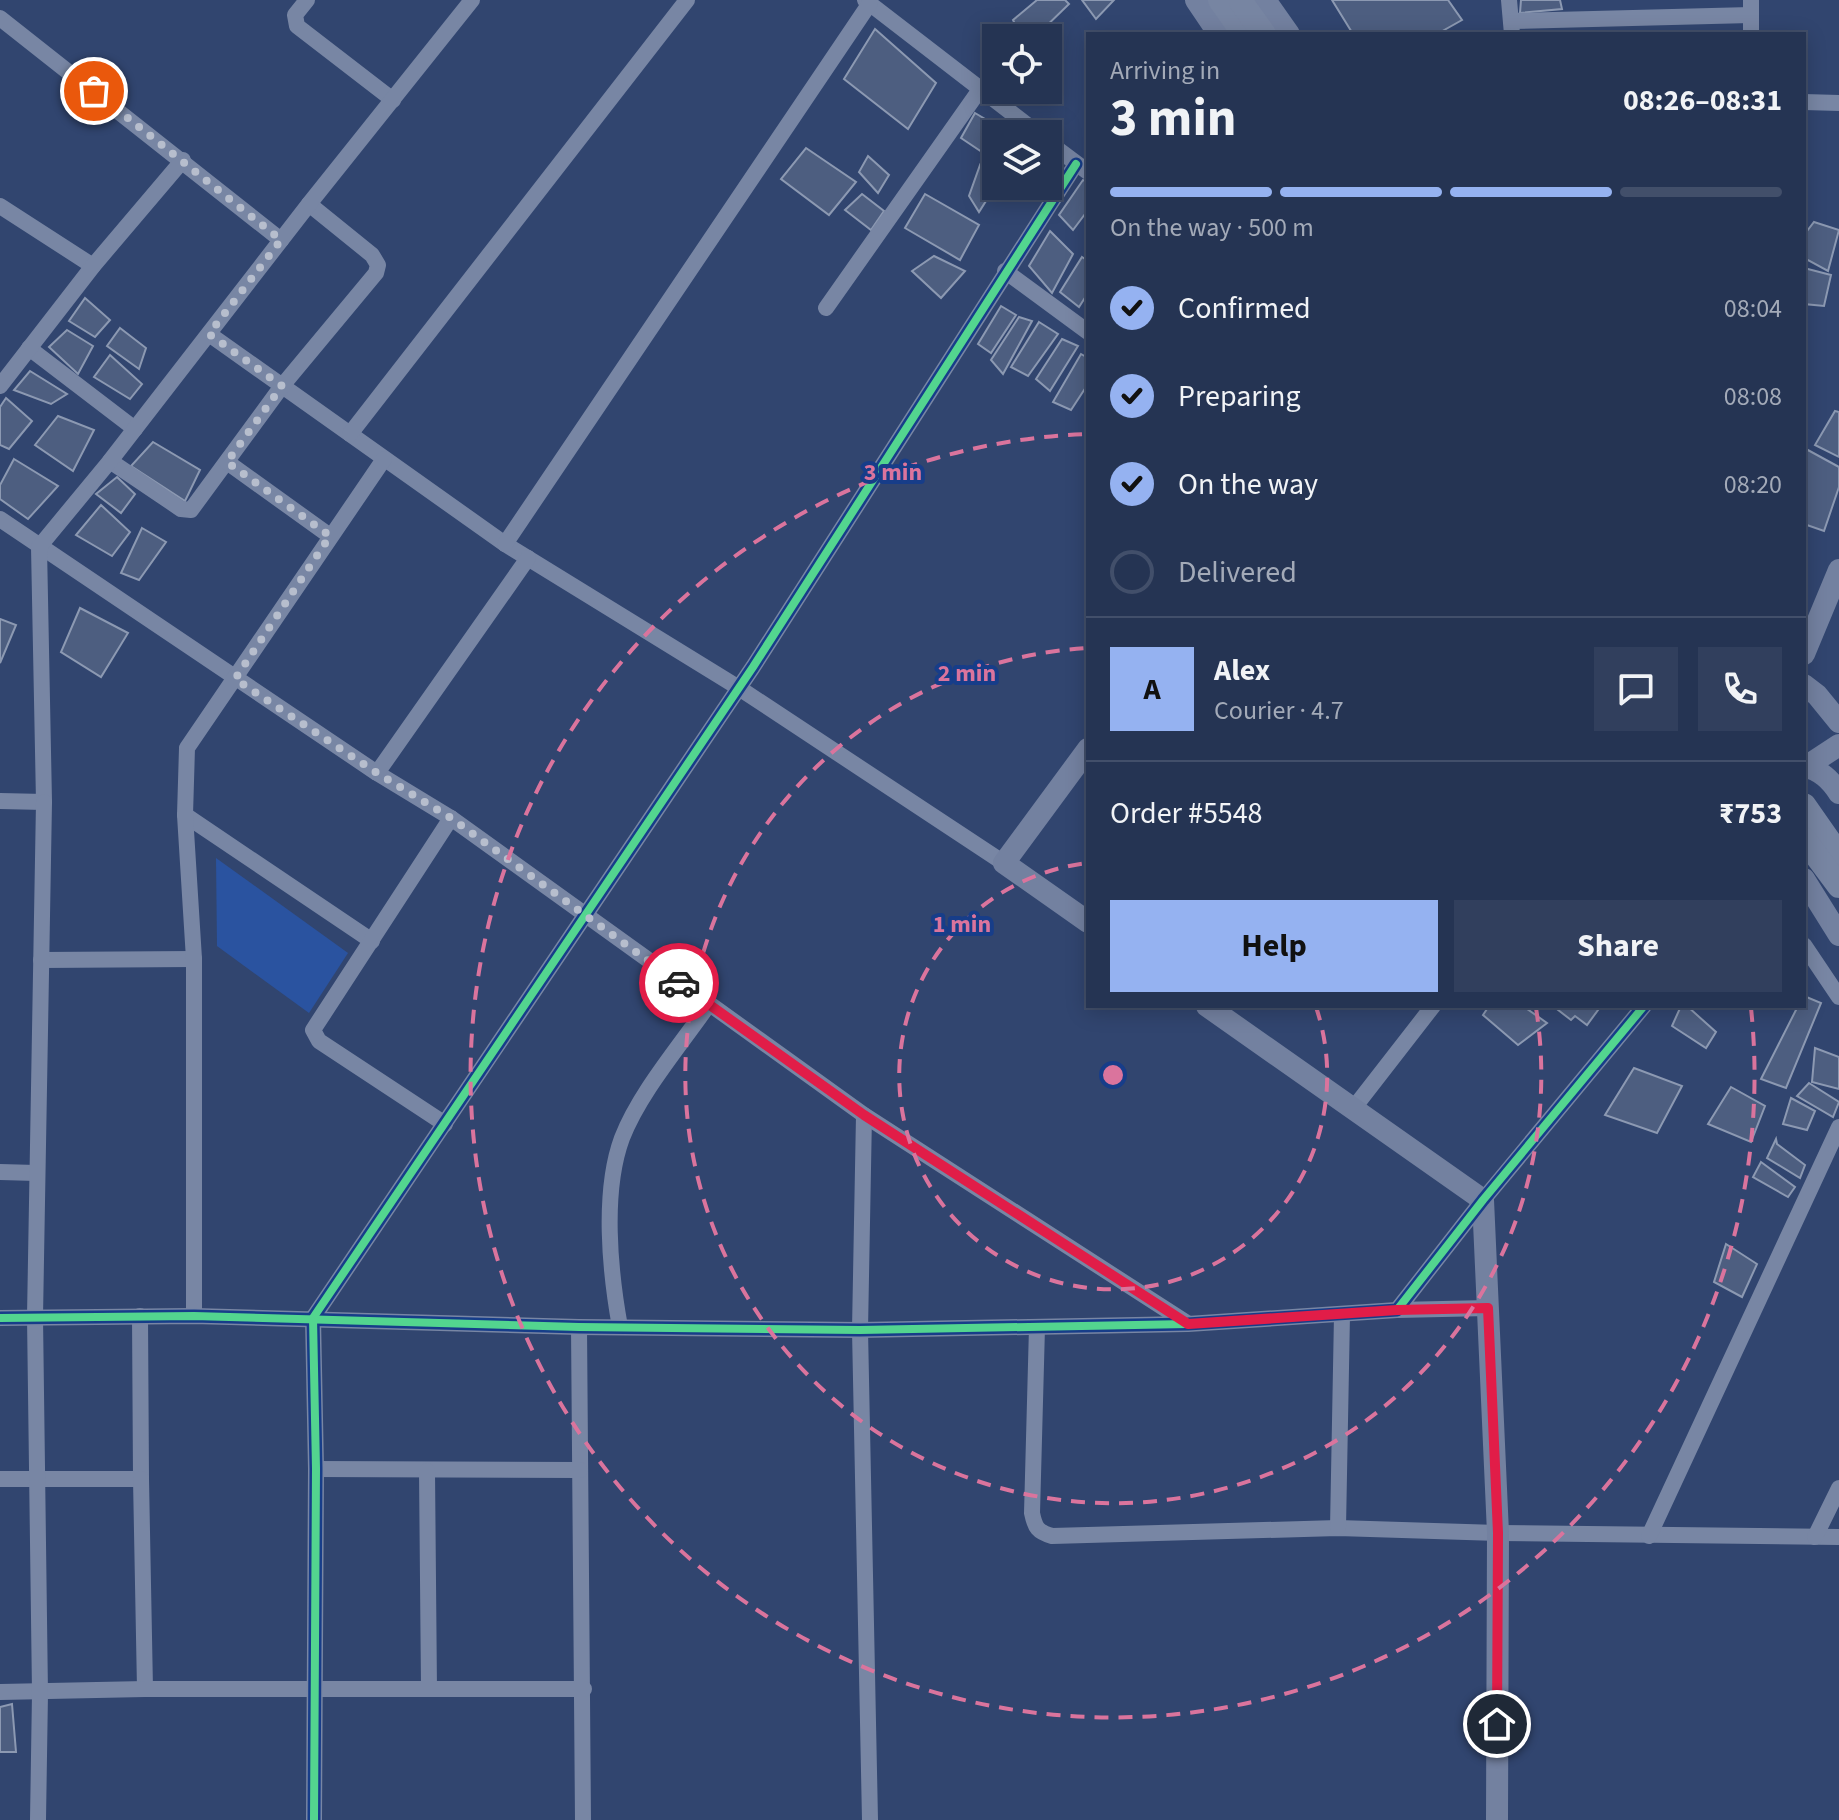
<!DOCTYPE html>
<meta charset="utf-8">
<style>
body{margin:0;font-family:"Source Sans 3",sans-serif;background:#313f5d;color:#f1f3f6;height:100vh;display:flex;flex-direction:column;font-size:30px;white-space:nowrap}
*{box-sizing:border-box;margin:0}
p{font-size:26px;color:#a3aab8}
.icon{flex:none;width:44px;height:44px;fill:none;stroke:currentColor;stroke-width:2;stroke-linecap:round;stroke-linejoin:round}
.map{position:relative;flex:1;overflow:hidden}
.panel{position:absolute;left:1086px;top:32px;width:720px;height:976px;display:flex;flex-direction:column;background:#253453;border-radius:0px;box-shadow:0 4px 20px #0003,0 0 0 2px #424f6a}
.panel>*{flex:none}
.controls{position:absolute;left:982px;top:24px;display:grid;gap:16px}
.controls a{display:grid;place-items:center;width:80px;height:80px;border-radius:0px;background:#253453;box-shadow:0 4px 20px #0003,0 0 0 2px #424f6a;font-size:40px}
.pin{position:absolute;display:grid;place-items:center;width:68px;height:68px;color:#fff;margin:-34px;border:4px solid #fff;border-radius:50%;box-shadow:0 2px 8px #0007}
.courier{position:absolute;display:grid;place-items:center;width:80px;height:80px;margin:-40px;border:6px solid #e11d48;border-radius:50%;background:#fff;color:#222;box-shadow:0 2px 10px #0007}
.head em{font-style:normal;font-weight:700}
.head div{display:flex;flex-direction:column-reverse}
.head{display:flex;align-items:center;justify-content:space-between;height:136px;padding:0 24px}
h1{font-size:52px;font-weight:700;line-height:60px}
.bar{display:grid;grid-template-columns:repeat(4,1fr);gap:12px 8px;align-content:center;height:96px;padding:0 24px}
.bar i{height:10px;border-radius:6px;background:#424f6a}
.bar .active{background:#95b2f1}
.bar p{grid-column:span 4}
.line{display:flex;align-items:center;gap:20px;padding:0 24px;border-top:2px solid #424f6a}
.line div{flex:1}
.round{display:grid;place-items:center;flex:none;width:84px;height:84px;border-radius:0px;background:#313f5d}
ol{padding:0 24px;list-style:none}
li{display:flex;align-items:center;gap:24px;height:88px}
li p{margin-inline-start:auto}
li .icon{padding:8px;border-radius:50%;background:#95b2f1;color:#111;stroke-width:4}
li:last-child{color:#a3aab8}
li i{width:44px;height:44px;border:4px solid #424f6a;border-radius:50%}
.primary-button{display:flex;gap:16px;margin-top:auto;padding:16px 24px}
.primary-button a{flex:1;height:92px;border-radius:0px;background:#95b2f1;color:#111;font-size:32px;font-weight:700;line-height:92px;text-align:center}
.primary-button a+a{background:#313f5d;color:#f1f3f6}
.map>svg:first-child{display:block}
</style>
<div class="map">
<svg width="1839" height="1820" viewBox="0 0 1839 1820">
<rect width="100%" height="100%" fill="#31456f"/>
<path fill="#2a53a0" d="M216,858l132,95 -39,60 -92,-67z"/>
<g fill="#4d5e80" stroke="#8c99b2" stroke-width="2">
<path d="M1037,0h28l4,4 -35,34h-12l-9,-18z"/>
<path d="M1082,0h32l-18,19z"/>
<path d="M1332,0h116l14,20 -25,14h-84z"/>
<path d="M1521,0h39l2,9 -42,4z"/>
<path d="M875,29l61,54 -28,46 -64,-50z"/>
<path d="M975,113l20,12 -13,27 -21,-14z"/>
<path d="M806,148l50,34 -27,33 -48,-36z"/>
<path d="M868,156l21,19 -11,18 -19,-21z"/>
<path d="M980,165l16,20 -17,27 -10,-16z"/>
<path d="M1083,180l5,3v27l-15,20 -14,-15z"/>
<path d="M862,194l22,17 -13,19 -26,-20z"/>
<path d="M925,194l54,31 -19,35 -55,-32z"/>
<path d="M1814,222l25,8 -11,41 -24,-13v-23z"/>
<path d="M1050,231l23,23 -21,39 -23,-27z"/>
<path d="M934,256l31,15 -24,27 -29,-27z"/>
<path d="M1082,257l6,4v32l-9,14 -19,-15z"/>
<path d="M1804,268l27,7 -7,31 -20,-2z"/>
<path d="M85,298l25,22 -15,17 -26,-16z"/>
<path d="M1001,306l15,9 -25,38 -13,-9z"/>
<path d="M1019,317l13,4 -29,53 -12,-14z"/>
<path d="M1039,322l19,12 -30,42 -17,-9z"/>
<path d="M120,328l26,20 -7,21 -32,-23z"/>
<path d="M67,330l26,16 -15,28 -29,-27z"/>
<path d="M1062,339l16,7 -28,45 -14,-12z"/>
<path d="M1081,354l7,4v26l-17,26 -18,-8z"/>
<path d="M110,355l32,29 -12,15 -36,-22z"/>
<path d="M30,371l37,23 -16,10 -37,-14z"/>
<path d="M6,398l26,23 -23,28 -9,-4v-38z"/>
<path d="M1835,411l4,1v45l-24,-12z"/>
<path d="M58,416l36,14 -21,41 -38,-26z"/>
<path d="M153,442l47,28 -15,31 -54,-35z"/>
<path d="M1806,449l33,18v20l-15,44 -20,-7z"/>
<path d="M14,459l44,27 -30,33 -28,-20v-14z"/>
<path d="M117,477l18,17 -14,19 -25,-19z"/>
<path d="M101,505l29,27 -18,24 -36,-21z"/>
<path d="M142,528l24,14 -27,38 -18,-7z"/>
<path d="M80,608l48,25 -27,44 -40,-25z"/>
<path d="M0,619l16,6 -16,38z"/>
<path d="M1804,996l17,7 -35,85 -25,-9 37,-73h6z"/>
<path d="M1489,1006h34l24,17 -29,22 -35,-30z"/>
<path d="M1553,1006h48l-14,19 -12,-9 -4,4z"/>
<path d="M1681,1006h6l29,26 -10,16 -34,-22z"/>
<path d="M1815,1048l24,9v32l-27,-7z"/>
<path d="M1634,1068l48,18 -25,47 -52,-18z"/>
<path d="M1809,1083l30,19 -6,15 -36,-21z"/>
<path d="M1731,1087l34,19 -14,36 -43,-18z"/>
<path d="M1791,1098l24,13 -8,19 -24,-6z"/>
<path d="M1776,1139l1,5 28,21 -5,13 -33,-20z"/>
<path d="M1761,1162l34,25 -7,10 -35,-20z"/>
<path d="M1726,1244l31,20 -15,33 -28,-15z"/>
<path d="M12,1704l4,48h-16v-45z"/>
</g>
<g fill="none" stroke-linecap="round" stroke-linejoin="round">
<g stroke="#7886a4" stroke-width="16">
<path d="M307,0l-12,15 2,11 96,74"/>
<path d="M865,0l174,134"/>
<path d="M1509,0l3,34"/>
<path d="M0,18l281,222"/>
<path d="M1511,21l240,-6"/>
<path d="M1751,34v-34"/>
<path d="M1804,102l35,1"/>
<path d="M1048,142l40,30"/>
<path d="M0,206l93,60"/>
<path d="M1005,271l83,61"/>
<path d="M826,308l155,-220"/>
<path d="M209,334l296,210 234,144 265,175"/>
<path d="M29,348l106,81"/>
<path d="M0,386l93,-120 90,-106"/>
<path d="M350,434l337,-434"/>
<path d="M110,461l71,48 10,1 91,-124 94,-113 2,-8 -6,-10 -63,-51"/>
<path d="M227,462l103,74"/>
<path d="M0,519l377,254 74,45 413,297 323,208"/>
<path d="M505,544l365,-541"/>
<path d="M377,773l151,-215"/>
<path d="M0,801l44,1 -5,-255 71,-86 199,-257 163,-204"/>
<path d="M185,815l187,126"/>
<path d="M1804,945l35,52"/>
<path d="M41,960l153,-1"/>
<path d="M1353,1109l80,-103"/>
<path d="M864,1115l-4,215 10,490"/>
<path d="M445,1124l-126,-83 -6,-11 138,-212"/>
<path d="M0,1172l36,1"/>
<path d="M1397,1310l91,-2"/>
<path d="M194,1316v-357l-9,-144 2,-67 197,-289"/>
<path d="M0,1318l194,-2 385,11 281,3 328,-6 209,-14 86,-110 161,-194"/>
<path d="M579,1327l4,493"/>
<path d="M620,1327c-10,-55 -18,-135 2,-189 18,-46 58,-92 87,-134"/>
<path d="M1037,1327l-5,186c3,15 6,19 20,23l286,-8 160,5 341,4"/>
<path d="M316,1469l264,1"/>
<path d="M427,1471l2,218"/>
<path d="M0,1479h141l-1,-163"/>
<path d="M141,1479l4,210"/>
<path d="M1338,1528l4,-213"/>
<path d="M1649,1536l190,-409"/>
<path d="M1815,1537l24,-49"/>
<path d="M0,1692l145,-3h439"/>
<path d="M38,1820l2,-127 -5,-376 9,-515"/>
<path d="M314,1820l2,-351 -3,-151 440,-651 323,-503"/>
</g>
<g stroke="#7381a0" stroke-width="22">
<path d="M1196,0l23,34"/>
<path d="M1265,0l24,34"/>
<path d="M1804,654l35,-84"/>
<path d="M1804,685l13,10 22,27"/>
<path d="M1088,749l-84,114 84,59"/>
<path d="M1804,766c17,5 26,13 35,27"/>
<path d="M1807,766l32,-21"/>
<path d="M1804,879l35,56"/>
<path d="M1207,1006l276,194 15,333 -1,287"/>
</g>
<g stroke="#7785a2" stroke-width="24">
<path d="M1220,0l24,34"/>
<path d="M1241,2l23,32"/>
<path d="M1804,805l35,50"/>
<path d="M1804,839l35,47"/>
</g>
<g stroke="#173d89" stroke-width="13">
<g id="cycleway">
<path d="M0,1318l194,-2 385,11 281,3 328,-6 209,-14 86,-110 161,-194"/>
<path d="M314,1820l2,-351 -3,-151 440,-651 323,-503"/>
</g>
</g>
<use href="#cycleway" stroke="#53d58f" stroke-width="8"/>
</g>
<g fill="none" stroke-linecap="round" stroke-linejoin="round">
<path stroke="#b7becd" stroke-width="8" stroke-dasharray="0 14.4" d="M94,91l187,149 -72,94 73,52 -55,76 103,74 -95,143 142,94 74,45 228,165"/>
<path stroke="#e11d48" stroke-width="10" d="M679,983l185,132 324,209 209,-14 91,-2 10,225 -1,191"/>
</g>
<g fill="none" stroke="#da749d" stroke-width="4" stroke-dasharray="14 10">
<path d="M1316 1007A214 214 0 1 1 1087 863"/>
<path d="M1536 1008A428 428 0 1 1 1087 648"/>
<path d="M1751 1008A642 642 0 1 1 1085 434"/>
</g>
<circle cx="1113" cy="1075" r="12" fill="#da749d" stroke="#173d89" stroke-width="4"/>
<g font-size="24" text-anchor="middle" font-weight="bold" fill="#da749d" stroke="#173d89" stroke-width="8" stroke-linejoin="round" paint-order="stroke">
<text x="893" y="480">3 min</text>
<text x="967" y="681">2 min</text>
<text x="962" y="932">1 min</text>
</g>
</svg>
<div class="controls">
<a><svg class="icon" aria-label="locate" viewBox="0 0 24 24"><circle cx="12" cy="12" r="6"/><path d="M12 2v4M12 18v4M2 12h4M18 12h4"/></svg></a>
<a><svg class="icon" aria-label="layers" viewBox="0 0 24 24"><path d="M12 4l9 5-9 5-9-5zM3 14l9 5 9-5"/></svg></a>
</div>
<div class="pin" style="left:94px;top:91px;background:#ea580c"><svg class="icon" aria-label="bag" viewBox="0 0 24 24"><path d="M5 8h14l-1 12H6zM9 8a3 3 0 0 1 6 0"/></svg></div>
<div class="pin" style="left:1497px;top:1724px;background:#1f2937"><svg class="icon" aria-label="home" viewBox="0 0 24 24"><path d="M3 11l9-7 9 7M6 9v11h12V9"/></svg></div>
<div class="courier" style="left:679px;top:983px"><svg class="icon" aria-label="car" viewBox="0 0 24 24"><path d="M5 17H2v-5l4-1 3-4h7l3 4 3 1v5h-3M9 17h6M6 11h13"/><circle cx="7" cy="17" r="2"/><circle cx="17" cy="17" r="2"/></svg></div>
<section class="panel">
<div class="head"><div><h1>3 min</h1><p>Arriving in</p></div><em>08:26–08:31</em></div>
<div class="bar"><i class="active"></i><i class="active"></i><i class="active"></i><i></i><p>On the way · 500 m</p></div>
<ol>
<li><svg class="icon" aria-label="check" viewBox="0 0 24 24"><path d="M5 12l5 5 9-10"/></svg>Confirmed<p>08:04</p></li>
<li><svg class="icon" aria-label="check" viewBox="0 0 24 24"><path d="M5 12l5 5 9-10"/></svg>Preparing<p>08:08</p></li>
<li><svg class="icon" aria-label="check" viewBox="0 0 24 24"><path d="M5 12l5 5 9-10"/></svg>On the way<p>08:20</p></li>
<li><i></i>Delivered</li>
</ol>
<div class="line" style="height:144px"><b class="round" style="background:#95b2f1;color:#111">A</b><div><b>Alex</b><p>Courier · 4.7</p></div><a class="round"><svg class="icon" aria-label="chat" viewBox="0 0 24 24"><path d="M4 5h16v11H9l-5 4z"/></svg></a><a class="round"><svg class="icon" aria-label="phone" viewBox="0 0 24 24"><path d="M5 4h4l2 5-3 2q2 4 5 5l2-3 5 2v4C11 20 4 13 5 4z"/></svg></a></div>
<div class="line" style="height:104px"><div>Order #5548</div><b>₹753</b></div>
<div class="primary-button"><a>Help</a><a>Share</a></div>
</section>
</div>
